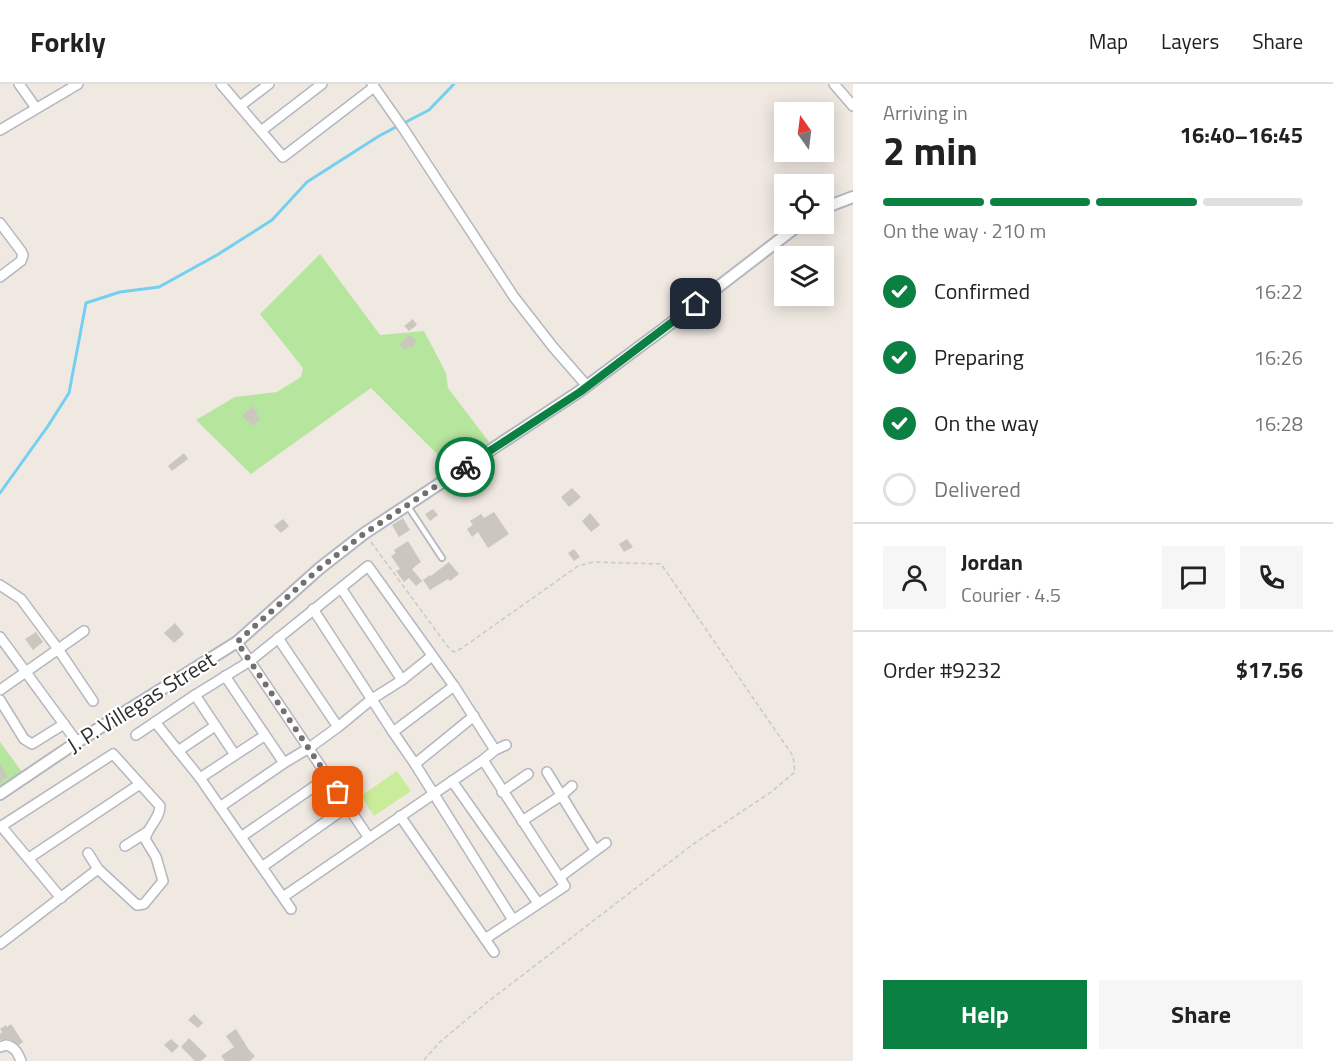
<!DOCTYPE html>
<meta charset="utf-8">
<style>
body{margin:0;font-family:"Titillium Web",sans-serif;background:#f6f6f6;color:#222;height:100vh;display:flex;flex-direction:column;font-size:22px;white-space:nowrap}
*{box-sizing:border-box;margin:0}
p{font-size:20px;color:#767676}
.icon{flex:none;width:33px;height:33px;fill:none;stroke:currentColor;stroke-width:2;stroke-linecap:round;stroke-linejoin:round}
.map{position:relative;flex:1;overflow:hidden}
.details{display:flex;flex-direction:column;background:#fff;width:480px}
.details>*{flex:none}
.needle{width:39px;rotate:346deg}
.controls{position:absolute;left:774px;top:18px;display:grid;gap:12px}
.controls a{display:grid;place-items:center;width:60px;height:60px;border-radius:0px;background:#fff;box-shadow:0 3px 15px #0003;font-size:30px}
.pin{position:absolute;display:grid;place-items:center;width:51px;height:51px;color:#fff;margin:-26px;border-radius:12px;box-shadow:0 3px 9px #0006}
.courier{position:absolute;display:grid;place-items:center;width:60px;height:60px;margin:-30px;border:4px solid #0b8043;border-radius:50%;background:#fff;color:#222;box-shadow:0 2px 8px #0007}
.overview em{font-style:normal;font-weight:700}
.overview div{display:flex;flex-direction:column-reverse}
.overview{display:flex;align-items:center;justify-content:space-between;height:102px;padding:0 30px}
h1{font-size:39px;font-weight:700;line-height:45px}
.bar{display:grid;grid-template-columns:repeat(4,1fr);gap:9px 6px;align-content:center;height:72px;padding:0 30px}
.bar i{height:8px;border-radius:4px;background:#e0e0e0}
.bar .current{background:#0b8043}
.bar p{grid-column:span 4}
.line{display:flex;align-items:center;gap:15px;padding:0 30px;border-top:2px solid #e0e0e0}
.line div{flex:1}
.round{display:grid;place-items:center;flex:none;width:63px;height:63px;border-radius:0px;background:#f6f6f6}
ol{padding:0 30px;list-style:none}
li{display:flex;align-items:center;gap:18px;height:66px}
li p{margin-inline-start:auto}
li .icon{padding:6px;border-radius:50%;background:#0b8043;color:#fff;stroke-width:4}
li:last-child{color:#767676}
li i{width:33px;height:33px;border:3px solid #e0e0e0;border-radius:50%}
.action{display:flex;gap:12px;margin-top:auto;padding:12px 30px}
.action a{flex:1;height:69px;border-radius:0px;background:#0b8043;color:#fff;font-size:24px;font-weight:700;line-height:69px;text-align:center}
.action a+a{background:#f6f6f6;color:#222}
header{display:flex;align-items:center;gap:36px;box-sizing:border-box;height:84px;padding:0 30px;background:#fff;border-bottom:2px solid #e0e0e0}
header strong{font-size:28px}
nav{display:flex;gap:33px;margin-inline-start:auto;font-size:21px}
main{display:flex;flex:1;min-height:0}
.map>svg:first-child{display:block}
</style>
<header>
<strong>Forkly</strong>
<nav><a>Map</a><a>Layers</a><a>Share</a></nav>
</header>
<main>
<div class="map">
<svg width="853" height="977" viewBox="0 0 853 977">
<rect width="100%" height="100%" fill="#efe9e1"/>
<g fill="#b6e59e">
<path d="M320,170l60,81 44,-4 22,42 2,15 41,54 -39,25 -79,-79 -120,86 -55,-54 39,-23 42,-5 24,-15 2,-9 -43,-54z"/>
<path d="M0,658l22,30 -22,14z"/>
</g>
<path fill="#c9ec9a" d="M397,687l14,20 -37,25 -13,-20z"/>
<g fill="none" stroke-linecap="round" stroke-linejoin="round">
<g stroke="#75cff0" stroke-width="3">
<path d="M404,39l25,-13 25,-26"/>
<path d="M0,409l48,-67 21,-33 17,-90 34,-11 39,-5 58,-32 55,-35 35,-38 72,-46 19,-10"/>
</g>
</g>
<g fill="#cbc7bf">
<path d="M413,235l4,6 -8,6 -5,-5z"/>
<path d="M409,251l8,6 -5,6 -3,-1 -4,4 -5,-5z"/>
<path d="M253,322l5,8 -2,1 4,4 -7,7 -11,-10z"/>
<path d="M184,369l4,6 -16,12 -4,-5z"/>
<path d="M572,404l9,9 -12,10 -8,-10z"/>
<path d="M433,425l5,6 -8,6 -5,-7z"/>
<path d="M494,428l15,22 -21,14 -10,-16 -6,5 -5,-8 6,-4 -3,-4 11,-7 3,4z"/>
<path d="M590,429l10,12 -9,7 -9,-11z"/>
<path d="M403,434l7,12 -11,7 -7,-12z"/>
<path d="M283,435l6,7 -8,7 -7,-7z"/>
<path d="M627,455l6,8 -9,5 -5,-8z"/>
<path d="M408,457l13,21 -9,7 10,12 -6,5 -7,-8 -5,4 -8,-11 4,-2 -9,-13 5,-3 -2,-3z"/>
<path d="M574,465l6,8 -6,4 -6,-8z"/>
<path d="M449,478l10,12 -9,7 -2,-2 -18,11 -7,-10 7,-5 1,1z"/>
<path d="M175,539l9,11 -10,9 -10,-10z"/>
<path d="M36,548l7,10 -10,8 -8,-11z"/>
<path d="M0,680l8,13 -8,5z"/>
<path d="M194,930l9,9 -5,5 -10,-8z"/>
<path d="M11,940l12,18 -4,3 -11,-6 -8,1v-6l2,-2 -2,-3 6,-4 1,2z"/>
<path d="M236,945l13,21 6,6 -5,5h-25l-4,-5 13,-9 -8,-11z"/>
<path d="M189,954l18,18 -6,5h-6l-14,-14z"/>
<path d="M171,955l8,7 -7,7 -8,-8z"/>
</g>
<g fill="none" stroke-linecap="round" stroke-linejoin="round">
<g stroke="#b4b7c1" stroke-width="8">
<path id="service" d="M407,421l35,53"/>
</g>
<g stroke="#b4b7c1" stroke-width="12">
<g id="minor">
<path d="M19,0l17,24"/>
<path d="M221,0l62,73 91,-70"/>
<path d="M372,0l31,44 111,169 39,50 34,39"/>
<path d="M834,0l19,22"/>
<path d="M240,22l29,-22"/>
<path d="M0,46l78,-46"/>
<path d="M261,47l61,-47"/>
<path d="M0,139l21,28 2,4 -2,6 -21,16"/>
<path d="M0,501l21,14 37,50 35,52"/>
<path d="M341,504l61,92"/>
<path d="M313,525l80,123 22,32 98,156"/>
<path d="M0,553l77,105"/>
<path d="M278,554l60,89"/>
<path d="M237,558l132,196"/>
<path d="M225,592l59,87"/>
<path d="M0,606l84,-59"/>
<path d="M195,611l40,60"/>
<path d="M0,616l24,39 8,5 32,-20"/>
<path d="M155,638l45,56 64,-42"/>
<path d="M393,648l61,-46"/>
<path d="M136,651l59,-40 55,-34 118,-95 86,120 41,64"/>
<path d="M178,667l37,-25"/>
<path d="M483,676l82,126 -80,53"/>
<path d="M415,680l59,-48"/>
<path d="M547,688l48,78"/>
<path d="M200,694l91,131"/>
<path d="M452,697l86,122"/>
<path d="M502,708l26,-18"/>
<path d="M220,723l64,-44 25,-15 29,-21 34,-28 30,-19 30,-24"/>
<path d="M400,732l94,136"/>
<path d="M522,737l40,-26 10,-9"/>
<path d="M1,742l60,72"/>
<path d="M0,743l113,-73 47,52c0,12 -12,21 -15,33l11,18 7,24 -19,23 -7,1 -39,-36 -10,-16"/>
<path d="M241,753l87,-60"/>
<path d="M125,762l22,-14"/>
<path d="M29,774l111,-74"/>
<path d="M262,783l86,-61"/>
<path d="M560,793l46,-34"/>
<path d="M283,813l200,-137 12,-10 11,-5"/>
<path d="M0,860l98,-75"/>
<path d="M0,963l6,-2c9,2 12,8 15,16"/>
</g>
</g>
<g stroke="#b4b7c1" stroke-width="14">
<g id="tertiary">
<path d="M824,124l29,-11"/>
<path d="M0,710l77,-52 160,-100 83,-74 45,-35 215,-142 82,-61 138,-106"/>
</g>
</g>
<path stroke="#c9c9c9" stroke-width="1.5" stroke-dasharray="4.5 3" stroke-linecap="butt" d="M371,458l77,105 6,5 8,-4 116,-82 15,-4 68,2 132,192 2,16 -24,20 -79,53 -207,159 -45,38 -17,19"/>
<use href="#service" stroke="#fff" stroke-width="4.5"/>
<use href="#minor" stroke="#fff" stroke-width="9"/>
<use href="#tertiary" stroke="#fff" stroke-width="10"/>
</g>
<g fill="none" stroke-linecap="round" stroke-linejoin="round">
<path stroke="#726f6d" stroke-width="6" stroke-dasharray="0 10.8" d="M338,708l-101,-150 83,-74 45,-35 100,-66"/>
<path stroke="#0b8043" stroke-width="8" d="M465,383l115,-75 116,-88"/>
</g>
<g text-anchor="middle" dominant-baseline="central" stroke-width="4.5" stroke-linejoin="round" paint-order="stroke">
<g font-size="22" fill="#2e2e2e" stroke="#fff">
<text transform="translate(141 618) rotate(-32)">J. P. Villegas Street</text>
</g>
</g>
</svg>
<div class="controls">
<a><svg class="needle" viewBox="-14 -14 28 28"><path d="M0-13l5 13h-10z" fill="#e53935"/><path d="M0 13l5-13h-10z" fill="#767676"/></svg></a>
<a><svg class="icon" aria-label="locate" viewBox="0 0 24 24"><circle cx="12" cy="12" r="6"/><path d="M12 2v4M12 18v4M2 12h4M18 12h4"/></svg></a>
<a><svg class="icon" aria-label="layers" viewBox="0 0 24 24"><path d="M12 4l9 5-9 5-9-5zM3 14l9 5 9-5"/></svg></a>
</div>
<div class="pin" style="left:338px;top:708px;background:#ea580c"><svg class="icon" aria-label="bag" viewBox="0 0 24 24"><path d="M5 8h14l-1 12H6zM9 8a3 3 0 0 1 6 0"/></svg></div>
<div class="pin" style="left:696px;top:220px;background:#1f2937"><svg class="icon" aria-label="home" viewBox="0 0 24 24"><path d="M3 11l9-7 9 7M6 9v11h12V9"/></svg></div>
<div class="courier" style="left:465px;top:383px"><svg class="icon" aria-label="bike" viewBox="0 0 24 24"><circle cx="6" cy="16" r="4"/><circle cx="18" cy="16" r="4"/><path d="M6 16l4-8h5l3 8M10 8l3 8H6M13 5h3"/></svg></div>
</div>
<section class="details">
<div class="overview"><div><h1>2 min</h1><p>Arriving in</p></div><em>16:40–16:45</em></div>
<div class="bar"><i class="current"></i><i class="current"></i><i class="current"></i><i></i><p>On the way · 210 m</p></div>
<ol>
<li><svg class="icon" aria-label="check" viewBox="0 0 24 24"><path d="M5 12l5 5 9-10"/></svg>Confirmed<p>16:22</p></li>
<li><svg class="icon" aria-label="check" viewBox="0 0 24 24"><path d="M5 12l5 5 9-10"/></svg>Preparing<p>16:26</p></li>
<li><svg class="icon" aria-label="check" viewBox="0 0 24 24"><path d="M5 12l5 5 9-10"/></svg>On the way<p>16:28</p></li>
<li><i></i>Delivered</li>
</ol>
<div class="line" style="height:108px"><a class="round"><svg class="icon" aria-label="person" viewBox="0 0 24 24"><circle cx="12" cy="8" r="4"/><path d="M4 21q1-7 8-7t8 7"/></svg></a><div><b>Jordan</b><p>Courier · 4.5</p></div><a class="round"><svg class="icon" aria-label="chat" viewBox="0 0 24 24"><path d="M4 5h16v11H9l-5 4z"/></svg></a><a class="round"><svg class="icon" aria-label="phone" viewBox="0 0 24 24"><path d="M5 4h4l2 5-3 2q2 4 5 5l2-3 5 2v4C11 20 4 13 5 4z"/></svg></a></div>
<div class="line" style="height:78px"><div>Order #9232</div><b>$17.56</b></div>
<div class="action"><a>Help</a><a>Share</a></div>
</section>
</main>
